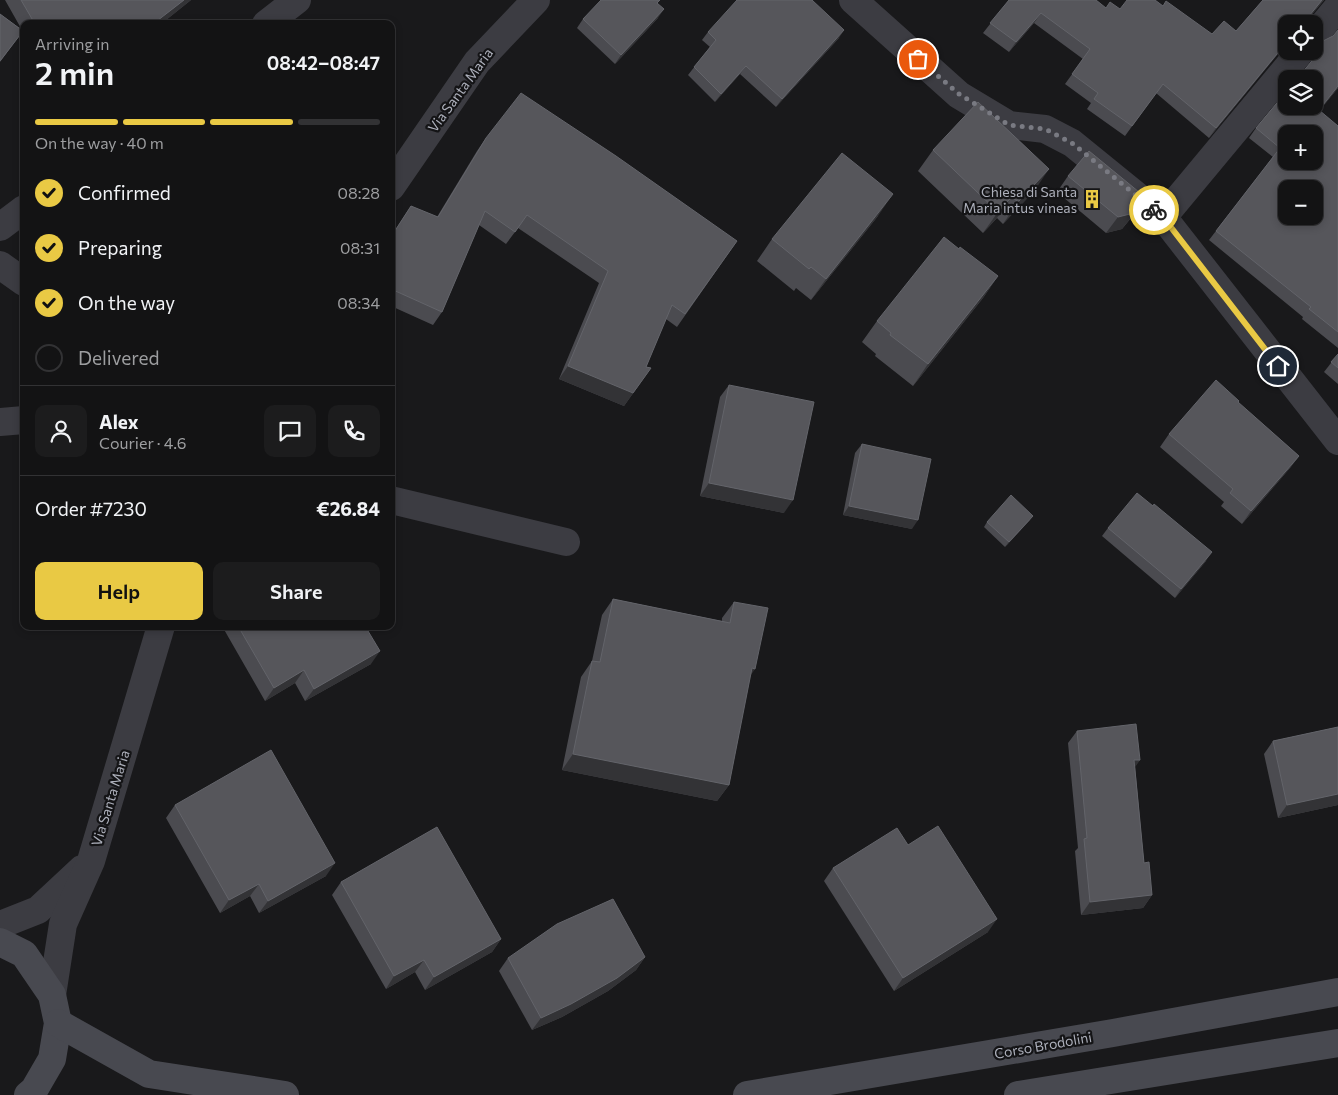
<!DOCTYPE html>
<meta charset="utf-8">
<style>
body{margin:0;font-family:Commissioner,sans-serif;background:#1c1c1d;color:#f1f3f6;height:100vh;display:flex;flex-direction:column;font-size:19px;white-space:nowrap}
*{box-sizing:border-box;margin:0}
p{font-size:16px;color:#9d9ea0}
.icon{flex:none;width:28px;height:28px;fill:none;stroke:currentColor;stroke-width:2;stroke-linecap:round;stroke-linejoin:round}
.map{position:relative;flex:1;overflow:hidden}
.details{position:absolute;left:20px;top:20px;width:375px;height:610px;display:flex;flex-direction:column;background:#131314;border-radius:10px;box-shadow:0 2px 8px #0003,0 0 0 1px #323234}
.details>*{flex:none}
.controls{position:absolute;left:1278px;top:15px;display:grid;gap:10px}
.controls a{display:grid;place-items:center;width:45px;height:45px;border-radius:10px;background:#131314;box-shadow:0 2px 8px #0003,0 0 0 1px #323234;font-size:25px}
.pin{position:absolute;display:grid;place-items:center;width:42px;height:42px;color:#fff;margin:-21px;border:2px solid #fff;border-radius:50%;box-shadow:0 1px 5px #0007}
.courier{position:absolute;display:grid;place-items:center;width:50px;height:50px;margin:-25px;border:4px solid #e9c944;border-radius:50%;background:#fff;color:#222;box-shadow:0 1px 6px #0007}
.overview em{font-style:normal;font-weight:600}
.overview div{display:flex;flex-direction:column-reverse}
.overview{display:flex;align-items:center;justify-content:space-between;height:85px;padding:0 15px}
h1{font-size:32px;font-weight:600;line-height:38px}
.bar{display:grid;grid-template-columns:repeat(4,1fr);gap:8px 5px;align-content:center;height:60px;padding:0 15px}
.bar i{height:6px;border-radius:4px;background:#323234}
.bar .active{background:#e9c944}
.bar p{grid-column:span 4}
.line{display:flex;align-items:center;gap:12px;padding:0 15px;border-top:1px solid #323234}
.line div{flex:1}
.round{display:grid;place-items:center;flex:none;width:52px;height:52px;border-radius:10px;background:#1c1c1d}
ol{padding:0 15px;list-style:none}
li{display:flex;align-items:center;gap:15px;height:55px}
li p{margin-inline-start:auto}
li .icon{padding:5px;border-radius:50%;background:#e9c944;color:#111;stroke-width:4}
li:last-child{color:#9d9ea0}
li i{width:28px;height:28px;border:2px solid #323234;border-radius:50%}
.action{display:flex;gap:10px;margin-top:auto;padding:10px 15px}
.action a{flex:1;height:58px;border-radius:10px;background:#e9c944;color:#111;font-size:20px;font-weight:600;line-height:58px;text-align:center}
.action a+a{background:#1c1c1d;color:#f1f3f6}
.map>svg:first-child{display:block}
</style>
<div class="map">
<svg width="1338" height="1095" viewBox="0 0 1338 1095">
<rect width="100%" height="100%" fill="#19191b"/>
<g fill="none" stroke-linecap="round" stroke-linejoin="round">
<g stroke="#3c3c42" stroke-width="28">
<path d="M853,0l106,95 50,30 36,4 27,14 91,74 175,224"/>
<path d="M266,24l31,-24"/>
<path d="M1314,36l24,-29"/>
<path d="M391,187l86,-125 59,-62"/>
<path d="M1163,217l138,-166"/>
<path d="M0,227l24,-18"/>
<path d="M0,265l24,17"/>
<path d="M0,422l24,-2"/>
<path d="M391,500l175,42"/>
<path d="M0,925l38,-15 44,-41"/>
<path d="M52,995l11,-71 28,-63 70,-235"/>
</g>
<g stroke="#484950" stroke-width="28">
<path d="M0,942l24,12 28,41 6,28 -6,36 -18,31 -6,5"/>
<path d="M58,1023l91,51 136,21"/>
<path d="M747,1095l366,-62 225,-41"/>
<path d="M1018,1095l320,-52"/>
</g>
</g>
<g fill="#4b4b50">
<path d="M5,0h186l-30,24h-137v9l-1,-2 -23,31v-48l22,16z"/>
<path d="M1009,0l111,9 43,-3 49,28 24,-3 27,-31h61l-16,19 -22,5v20l-77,94 -53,-45 -31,43 -38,-27 4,-6 -26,-19 18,-25 -49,-36 -25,29 -26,-19z"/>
<path d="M658,4v14l-43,46 -38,-36 6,-9z"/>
<path d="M1338,30v58l-19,23 19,15v222l-36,-29 1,-2 -94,-77 64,-83 -24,-19 7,-10 58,-70 2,-7 7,-10 10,-5z"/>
<path d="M708,32l131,6 -63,69 -36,-33 -25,28 -27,-27 22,-28 -8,-7z"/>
<path d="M486,138l251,103 -60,86 -11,-8 -20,48 5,1 -27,38 -65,-27 40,-96 -81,-55 -12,16 -27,-19 -37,87 -9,13 -42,-19v-70l20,-30 26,11 40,-66z"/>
<path d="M933,150l102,40 -32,34 -6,-6 -14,15 -65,-62z"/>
<path d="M1068,176l63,42 -9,11 -16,4 -49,-41z"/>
<path d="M878,216l-67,84 -15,-12 -2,3 -37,-30 15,-22z"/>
<path d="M959,249l39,27 -15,22 -70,88 -38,-30 1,-2 -14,-12 15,-21z"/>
<path d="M1338,354v30l-14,-12z"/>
<path d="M729,385l55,128 -84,-17 20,-99z"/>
<path d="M1238,403l61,53 -9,12 -48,56 -21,-18 3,-4 -64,-55 9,-13z"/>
<path d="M862,444l50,85 -69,-14 12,-62z"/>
<path d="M1030,520l-25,27 -21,-20 3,-5z"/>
<path d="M1108,528l98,33 -31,37 -73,-62z"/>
<path d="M613,599l109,22v-3l12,-16 16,74 -21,109 -12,16 -155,-31 19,-93 11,-16 10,-46z"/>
<path d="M222,626h143l6,38 -66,37 -10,-18 -30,18z"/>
<path d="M1338,727v78l-60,13 -14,-64 9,-13z"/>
<path d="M1077,731l63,29 -5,6 9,97 8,32 -9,13 -62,7 -6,-64 3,-3 -10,-105z"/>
<path d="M175,805l151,71 -67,37 -9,-17 -30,17 -54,-95z"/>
<path d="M833,868l155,64 -94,59 -70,-110z"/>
<path d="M341,882l160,57 -9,13 -67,38 -10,-18 -29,17 -54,-94z"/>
<path d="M645,957l-9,13 -28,21 -46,26 -30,13 -33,-59 9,-13z"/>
</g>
<g fill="#333336">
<path d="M184,0h7l-30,24h-8z"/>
<path d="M1322,0h2l-20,24 5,-8z"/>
<path d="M664,9l-6,9 -43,46 6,-9z"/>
<path d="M1041,13l-7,10 -25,29 7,-10z"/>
<path d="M844,30l-5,8 -63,69 6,-8z"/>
<path d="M1286,43v1l-77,94 7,-10z"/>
<path d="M746,66l-6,8 -25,28 6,-8z"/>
<path d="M1338,86v2l-26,32 7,-10z"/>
<path d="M1049,169l-14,21 -32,34 15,-22z"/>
<path d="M893,194l-15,22 -67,84 15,-21z"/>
<path d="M1012,197l-15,21 -14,15 15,-21z"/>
<path d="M1143,202l-21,27 -16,4 12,-16z"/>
<path d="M998,276l-15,22 -70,88 15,-22z"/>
<path d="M568,366l83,2 -27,38 -65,-27z"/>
<path d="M1299,456l-9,12 -48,56 9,-13z"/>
<path d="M709,483l84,17 -9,13 -84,-17z"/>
<path d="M849,506l69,14 -6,9 -69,-14z"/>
<path d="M1033,516l-3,4 -25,27 4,-5z"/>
<path d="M1212,552l-6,9 -31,37 6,-9z"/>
<path d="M380,651l-9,13 -66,37 9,-12z"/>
<path d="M752,668l3,1 -11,16z"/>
<path d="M304,670l-9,13 -30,18 9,-13z"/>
<path d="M573,754l156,31 -12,16 -155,-31z"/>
<path d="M1134,760h6l-9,13z"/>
<path d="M1338,794v11l-60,13 9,-13z"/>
<path d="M335,863l-9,13 -67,37 9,-12z"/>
<path d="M259,884l-9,12 -30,17 9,-13z"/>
<path d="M1152,895l-9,13 -62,7 9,-13z"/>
<path d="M997,919l-9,13 -94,59 9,-13z"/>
<path d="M501,939l-9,13 -67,38 9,-13z"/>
<path d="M645,957l-9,13 -28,21 -46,26 -30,13 9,-12z"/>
<path d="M424,960l-9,12 -29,17 8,-13z"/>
</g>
<g fill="#56565b" stroke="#63646a" fill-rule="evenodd">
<path d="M21,0h163l-31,24h-118z"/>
<path d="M601,0h59l-3,3 7,6 -43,46 -38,-36z"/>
<path d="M737,0h75l32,30 -62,69 -36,-33 -25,28 -27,-27 22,-27 -8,-8z"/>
<path d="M1009,0h87l10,8 4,-6 10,7 7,-9h28l8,6 3,-5 46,33 12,-13 12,10 27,-31h59l-13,16 -3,8h-20v19l-70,85 -53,-44 -31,42 -38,-27 4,-6 -26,-19 18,-25 -49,-36 -25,29 -26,-19z"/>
<path d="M0,14l23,17 -23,30z"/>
<path d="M1338,30v56l-19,24 19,16v206l-29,-23 2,-2 -95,-76 64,-83 -24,-20 30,-36v14h28v-27h-17l23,-28 3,-10 10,-5zM1286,134h28v27h-28zM1286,189h28v27h-28z"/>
<path d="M521,93l95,63 121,85 -52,73 -13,-9 -26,62 5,1 -18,25 -65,-27 40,-95 -81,-56 -12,17 -30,-21 -43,101 -51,-23v-52l20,-31 27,11 48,-79z"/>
<path d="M978,102l71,67 -31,33 -6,-5 -14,15 -65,-62z"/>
<path d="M1089,151l50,41 4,10 -9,11 -16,4 -50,-41z"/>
<path d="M842,153l51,41 -67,85 -15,-12 -2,2 -37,-30z"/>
<path d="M944,237l15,12 1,-2 38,29 -70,88 -38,-29 1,-2 -14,-12z"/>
<path d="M1338,354v14l-7,-6z"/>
<path d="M1216,380l23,21 -1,1 61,54 -48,55 -21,-18 3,-4 -64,-55z"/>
<path d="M729,385l85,17 -21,98 -84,-17z"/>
<path d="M862,444l69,15 -13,61 -69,-14z"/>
<path d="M1137,493l16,13 1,-2 58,48 -31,37 -73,-61z"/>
<path d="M1011,495l22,21 -24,26 -22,-20z"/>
<path d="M613,599l117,24 4,-21 34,6 -13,61 -3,-1 -23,117 -156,-31 19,-93 8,1z"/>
<path d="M238,626h127l15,25 -66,38 -10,-19 -30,18z"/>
<path d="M1136,724l4,36h-6l10,103 5,-1 3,33 -62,7 -6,-63 3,-1 -10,-107z"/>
<path d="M1338,727v67l-51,11 -14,-64z"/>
<path d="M271,750l64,113 -67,38 -9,-17 -30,16 -54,-95z"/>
<path d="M938,826l59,93 -94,59 -70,-110 64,-40 11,17z"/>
<path d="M437,827l64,112 -67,38 -10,-17 -30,16 -53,-94z"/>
<path d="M613,899l32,58 -28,21 -46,26 -30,14 -33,-60 49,-34z"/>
</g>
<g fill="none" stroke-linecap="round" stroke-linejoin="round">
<path stroke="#797a82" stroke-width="5" stroke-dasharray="0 9" d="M918,59l41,35 50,31 36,4 27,14 82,67"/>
<path stroke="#e9c944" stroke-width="6" d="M1154,210l9,7 115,149"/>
</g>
<defs>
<g id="building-bare" transform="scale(1.5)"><path d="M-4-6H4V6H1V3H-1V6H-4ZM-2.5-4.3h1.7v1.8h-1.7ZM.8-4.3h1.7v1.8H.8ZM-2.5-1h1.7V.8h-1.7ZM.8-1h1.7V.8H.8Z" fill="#e9c944" stroke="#141416" stroke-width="2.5" paint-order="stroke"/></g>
</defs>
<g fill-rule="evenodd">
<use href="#building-bare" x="1092" y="199"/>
</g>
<g text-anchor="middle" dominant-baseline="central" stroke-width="4.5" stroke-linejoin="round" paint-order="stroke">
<g font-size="14" fill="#acafba" stroke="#141416">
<text transform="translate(460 90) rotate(-54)">Via Santa Maria</text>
<text transform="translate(110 798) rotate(-73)">Via Santa Maria</text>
<text transform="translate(1043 1045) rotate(-10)">Corso Brodolini</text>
</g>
<g font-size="14" fill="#acafba" stroke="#141416" text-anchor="end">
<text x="1077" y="191">Chiesa di Santa<tspan x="1077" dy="16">Maria intus vineas</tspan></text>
</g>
</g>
</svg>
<div class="controls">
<a><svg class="icon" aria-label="locate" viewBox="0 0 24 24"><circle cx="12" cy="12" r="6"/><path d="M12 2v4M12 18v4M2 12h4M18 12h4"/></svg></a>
<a><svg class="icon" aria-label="layers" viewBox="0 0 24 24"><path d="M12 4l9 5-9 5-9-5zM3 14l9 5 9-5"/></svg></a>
<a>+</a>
<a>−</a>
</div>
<div class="pin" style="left:918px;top:59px;background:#ea580c"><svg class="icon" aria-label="bag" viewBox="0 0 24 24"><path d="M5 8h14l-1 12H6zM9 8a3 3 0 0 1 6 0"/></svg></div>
<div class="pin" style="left:1278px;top:366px;background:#1f2937"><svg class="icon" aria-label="home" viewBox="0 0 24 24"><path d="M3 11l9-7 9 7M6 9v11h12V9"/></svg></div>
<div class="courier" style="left:1154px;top:210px"><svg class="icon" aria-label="bike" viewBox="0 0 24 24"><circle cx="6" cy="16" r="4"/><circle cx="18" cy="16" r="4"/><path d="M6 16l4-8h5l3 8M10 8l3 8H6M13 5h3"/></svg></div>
<section class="details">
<div class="overview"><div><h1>2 min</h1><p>Arriving in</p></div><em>08:42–08:47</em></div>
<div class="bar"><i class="active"></i><i class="active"></i><i class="active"></i><i></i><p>On the way · 40 m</p></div>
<ol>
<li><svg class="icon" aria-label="check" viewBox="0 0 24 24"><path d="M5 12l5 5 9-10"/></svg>Confirmed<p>08:28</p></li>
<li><svg class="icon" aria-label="check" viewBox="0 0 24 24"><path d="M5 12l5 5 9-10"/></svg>Preparing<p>08:31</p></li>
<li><svg class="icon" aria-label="check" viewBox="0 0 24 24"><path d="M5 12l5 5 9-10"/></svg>On the way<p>08:34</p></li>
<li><i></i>Delivered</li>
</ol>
<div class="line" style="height:90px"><a class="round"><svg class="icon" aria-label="person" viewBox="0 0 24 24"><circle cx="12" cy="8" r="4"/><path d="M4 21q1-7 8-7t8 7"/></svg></a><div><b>Alex</b><p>Courier · 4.6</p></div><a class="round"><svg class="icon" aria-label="chat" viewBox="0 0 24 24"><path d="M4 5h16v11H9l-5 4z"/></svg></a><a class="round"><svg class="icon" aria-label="phone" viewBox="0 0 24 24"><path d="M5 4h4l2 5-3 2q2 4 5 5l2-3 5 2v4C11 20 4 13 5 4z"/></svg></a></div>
<div class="line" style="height:65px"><div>Order #7230</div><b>€26.84</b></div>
<div class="action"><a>Help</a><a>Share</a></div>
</section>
</div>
